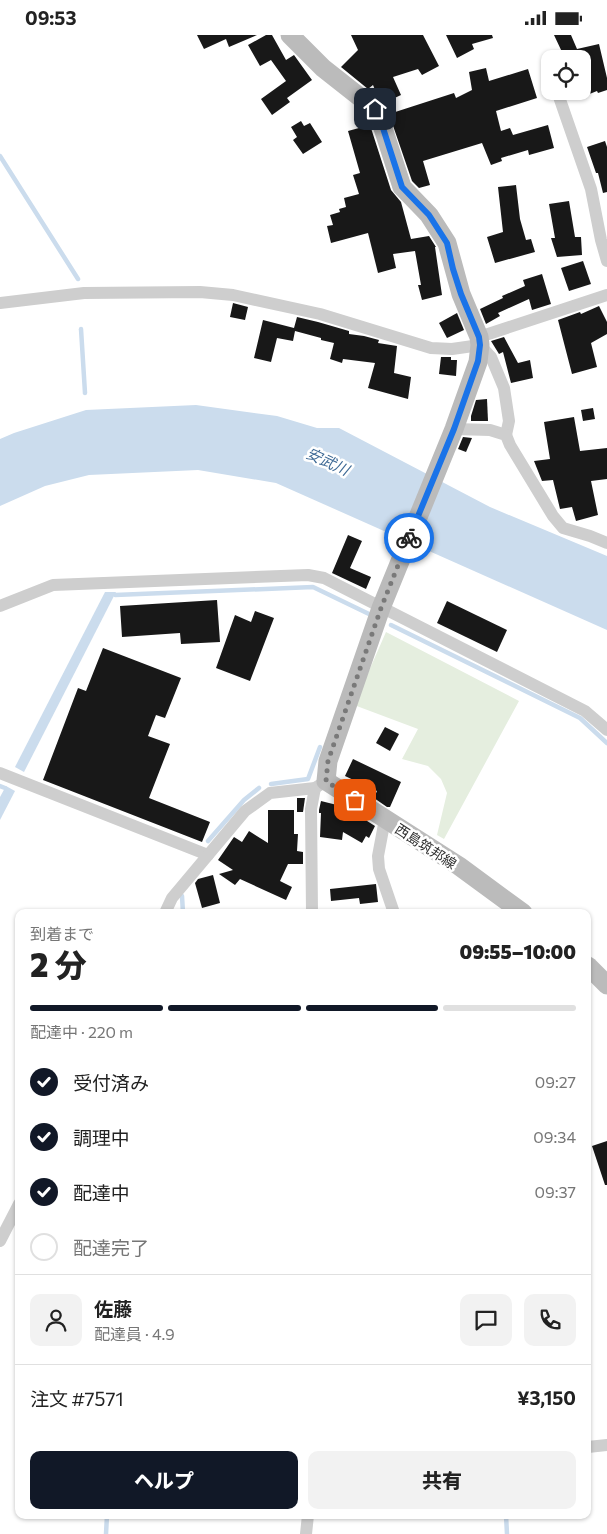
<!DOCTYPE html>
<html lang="ja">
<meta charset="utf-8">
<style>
body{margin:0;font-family:Commissioner,"Noto Sans JP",sans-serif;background:#f2f2f2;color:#222;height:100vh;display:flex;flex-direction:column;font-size:19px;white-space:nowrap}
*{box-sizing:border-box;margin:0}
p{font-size:16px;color:#767676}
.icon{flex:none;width:28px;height:28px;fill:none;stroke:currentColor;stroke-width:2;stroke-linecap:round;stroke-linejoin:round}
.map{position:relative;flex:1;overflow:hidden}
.sheet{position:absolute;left:15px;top:874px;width:576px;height:610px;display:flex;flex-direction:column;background:#fff;border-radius:10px;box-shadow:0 1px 4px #0004}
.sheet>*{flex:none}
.controls{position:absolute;left:541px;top:15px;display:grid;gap:10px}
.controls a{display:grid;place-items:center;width:50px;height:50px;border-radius:10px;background:#fff;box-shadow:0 1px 4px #0004;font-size:25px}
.pin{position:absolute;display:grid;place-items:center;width:42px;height:42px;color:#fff;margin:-21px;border-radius:10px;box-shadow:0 2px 8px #0006}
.courier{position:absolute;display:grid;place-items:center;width:50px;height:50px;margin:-25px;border:4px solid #1a73e8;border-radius:50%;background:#fff;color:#222;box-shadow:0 1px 6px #0007}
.head em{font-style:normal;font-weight:800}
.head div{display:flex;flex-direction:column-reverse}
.head{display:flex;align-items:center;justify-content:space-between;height:85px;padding:0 15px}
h1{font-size:32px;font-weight:800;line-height:38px}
.bar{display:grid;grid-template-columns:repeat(4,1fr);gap:8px 5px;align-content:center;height:60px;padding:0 15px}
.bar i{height:6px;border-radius:4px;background:#e0e0e0}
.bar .current{background:#111827}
.bar p{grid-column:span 4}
.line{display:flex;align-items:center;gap:12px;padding:0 15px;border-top:1px solid #e0e0e0}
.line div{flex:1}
.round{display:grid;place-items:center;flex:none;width:52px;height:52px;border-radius:10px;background:#f2f2f2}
ol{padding:0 15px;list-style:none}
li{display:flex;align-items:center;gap:15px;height:55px}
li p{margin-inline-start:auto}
li .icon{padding:5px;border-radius:50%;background:#111827;color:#fff;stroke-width:4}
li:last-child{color:#767676}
li i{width:28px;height:28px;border:2px solid #e0e0e0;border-radius:50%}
.cta{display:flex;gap:10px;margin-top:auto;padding:10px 15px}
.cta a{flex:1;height:58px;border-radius:10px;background:#111827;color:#fff;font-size:20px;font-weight:800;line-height:58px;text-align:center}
.cta a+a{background:#f2f2f2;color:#222}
.status{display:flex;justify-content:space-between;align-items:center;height:35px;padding:0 25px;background:#fff;direction:ltr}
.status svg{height:14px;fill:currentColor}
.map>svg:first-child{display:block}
</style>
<div class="status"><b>09:53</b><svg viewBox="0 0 49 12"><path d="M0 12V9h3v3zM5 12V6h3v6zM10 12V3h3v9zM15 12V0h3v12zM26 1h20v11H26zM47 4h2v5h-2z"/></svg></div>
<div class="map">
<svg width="607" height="1499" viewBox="0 0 607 1499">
<rect width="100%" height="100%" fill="#fff"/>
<path fill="#e5eedf" d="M386,597l133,69 -75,138 -7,-4 10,-42 -6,-14 -13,-13 -26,-7 16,-30 -64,-24z"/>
<g fill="#cbdced">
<path d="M196,370l81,11 40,12h22l151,79 117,49v74l-331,-147 -78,-13 -109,5 -44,11 -45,20v-67l14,-6 72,-23z"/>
<path d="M105,557h11l-92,180 -9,-5z"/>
<path d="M6,751l9,5 -15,29v-23z"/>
</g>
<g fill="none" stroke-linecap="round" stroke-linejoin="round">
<g stroke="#cbdced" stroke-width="4.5">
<path d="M0,121l78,123"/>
<path d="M81,294l4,64"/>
<path d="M115,560l198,-8 56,27"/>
<path d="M391,590l189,93 27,25"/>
<path d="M271,749l37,-5 12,-32"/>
<path d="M0,751l5,2"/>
<path d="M208,806l36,-41 15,-12"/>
<path d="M182,861l1,17"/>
<path d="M506,1480l1,19"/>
<path d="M106,1499l1,-19"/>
</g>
</g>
<g fill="#181818">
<path d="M197,0h60l-28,12 -3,-8 -22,10z"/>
<path d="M266,0h6l14,25 8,-5 18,25 -25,18 3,4 -18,13 -11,-16 25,-18 -15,-21 -11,6 -12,-21z"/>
<path d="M351,0h72l16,31 -17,9 -4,-6 -25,8 8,18 -17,8 -6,-6 -5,-12 -5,4 -27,-22 17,-17z"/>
<path d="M446,0h46l1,3 -21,6 2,5 -17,9z"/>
<path d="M554,0h17l6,14 22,-5 8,34v12l-9,3 -1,-2 -15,6v-38h-28l-1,-5 9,-2z"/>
<path d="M486,33l3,13 39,-12 9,29 -41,13 5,20 9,-3 3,7 35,-10 6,23 -25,7 -1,-5 -27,8 1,3 -11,4 -9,-22 -59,18 7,24 -11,3 -7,-7 -23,-67 65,-21 2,5 16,-8 -3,-18z"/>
<path d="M301,86l3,5 6,-3 12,19 -19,12 -10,-14 4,-3 -6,-10z"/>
<path d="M370,90l21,65 10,12 10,37 18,-3 7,11h-1l7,48 -20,5 -4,-15h3l-6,-34 -22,3 3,14 -18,5 -10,-40 -37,10 -4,-17 6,-1 -3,-10 10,-3 -1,-3 7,-2 -2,-9 15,-4 -6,-19 7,-2 -12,-42z"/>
<path d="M605,106l2,6v45l-4,1 -5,-20h-2l-9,-26z"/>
<path d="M516,150l4,34 6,21 5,-1 4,13 -40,11 -8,-26 16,-5 -5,-45z"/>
<path d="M569,166l6,36h6l1,18 -25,2 -6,-19h4l-6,-34z"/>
<path d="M583,226l8,23 -22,7 -8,-23z"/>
<path d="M542,239l9,30 -19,6 -3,-11 -31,14 2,3 -14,8 -6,-15 23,-11 -1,-2 23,-10 -2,-6z"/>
<path d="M233,268l15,4 -3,13 -15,-3z"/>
<path d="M599,271l8,16v12l-16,9 6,24 -25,7 -14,-54 22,-8 1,2z"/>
<path d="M457,278l7,17 -17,8 -8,-15z"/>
<path d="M297,282l21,5 31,9v3l15,2 15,4 -1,3 19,3 -3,27 17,4 -3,22 -40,-11 7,-25 -32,-4 -1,4 -12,-4 4,-16 -13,-3v-2l-26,-7 -2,10 -16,-3 -6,24 -17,-4 9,-38 31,8z"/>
<path d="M504,302l14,26 12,-3 3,18 -22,5 -8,-31 -4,2 -8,-13z"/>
<path d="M441,322h10v3h6l-1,16 -17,-2z"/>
<path d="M487,364l1,22h-17v-5l5,-16z"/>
<path d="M593,373l2,11 -12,2 -2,-11z"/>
<path d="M574,382l6,34 27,-3v31l-16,2 7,34 -22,6 -4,-14 -12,2 -7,-29 -11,1 -8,-20 16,-2 -6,-37z"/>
<path d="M463,402l9,1 -6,14 -8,-3z"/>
<path d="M348,500l14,6 -12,27 21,9 -5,12 -34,-16z"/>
<path d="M217,565l3,42 -39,2 -1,-11 -58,4 -2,-31z"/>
<path d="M447,566l60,29 -10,22 -60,-29z"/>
<path d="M255,576l19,7 -24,63 -34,-13 19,-53 16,7z"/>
<path d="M103,613l78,30 -16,40 -9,-3 -8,21 22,8 -21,54 61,24 -8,20 -159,-62 35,-92 8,3z"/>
<path d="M385,692l14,7 -9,17 -14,-8z"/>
<path d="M353,724l48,23 -11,25h-3l-13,-9 3,-7 -32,-15z"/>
<path d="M297,763h8l-2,14h-6z"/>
<path d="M321,766l24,6 30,19 -6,12 -3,-2 -4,7 -19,-11 -1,8 -22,-3 1,-24h-2v-3z"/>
<path d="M268,775h26v24h4l-1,17 6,1v12h-15l-8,17 12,6 -6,13 -46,-21 -5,6 -16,-11 14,-4 -15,-10 16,-23 8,5 7,-11 19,12z"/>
<path d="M213,840l7,28 -18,5 -7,-25 3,-4z"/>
<path d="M376,849l2,18 -18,2 -1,-6 -28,3 -1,-12z"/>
<path d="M607,1106v44h-2l-13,-39z"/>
</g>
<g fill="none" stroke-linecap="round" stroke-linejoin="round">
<g stroke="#cecece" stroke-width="12">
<path d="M557,56l34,98 10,51 6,21"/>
<path d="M0,268l84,-10 116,-1 33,3 87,19 111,34 21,1 28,-4 11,12 13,31 5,33 -3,14"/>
<path d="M479,302l128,-42"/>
<path d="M454,394l36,1 16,5 4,10 43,71 10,12 27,8 17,7"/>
<path d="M0,571l53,-21 255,-10 16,3 261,133 22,19"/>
<path d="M0,738l208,82"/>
<path d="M385,784l-7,37 1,13 15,44"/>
<path d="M165,878l7,-15 73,-87 25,-18 45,-5 11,-7"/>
<path d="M312,878l-1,-104 4,-21"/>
<path d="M0,1206l19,-37"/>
<path d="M588,1412l19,-2"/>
<path d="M306,1499l2,-19"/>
</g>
<g stroke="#bbb" stroke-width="19">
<path d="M290,0l33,33 52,41 7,16 20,62 27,28 18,28 14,51 18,43 1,8 -2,17 -24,67 -73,179 -53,153 -2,20 133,85 64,47"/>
<path d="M588,931l19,19"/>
</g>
</g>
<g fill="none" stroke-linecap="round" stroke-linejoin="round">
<path stroke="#797979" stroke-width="5" stroke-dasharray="0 9" d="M355,765l-29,-19 2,-20 53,-153 28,-70"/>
<path stroke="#1a73e8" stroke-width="6" d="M375,74l7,16 20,62 27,28 18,28 6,26 8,25 18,43 1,8 -2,16 -24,68 -45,109"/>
</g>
<g text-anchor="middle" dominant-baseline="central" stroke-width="5" stroke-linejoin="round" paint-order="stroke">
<g font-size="14" fill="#313131" stroke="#fff">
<text transform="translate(426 811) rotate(33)">西島筑邦線</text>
</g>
<g font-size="15" font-style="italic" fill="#3d6995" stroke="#fff">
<text transform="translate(328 426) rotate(25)">安武川</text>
</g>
</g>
</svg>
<div class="controls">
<a><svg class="icon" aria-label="locate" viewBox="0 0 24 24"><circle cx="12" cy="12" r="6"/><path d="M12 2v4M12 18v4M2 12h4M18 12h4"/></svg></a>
</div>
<div class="pin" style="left:355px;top:765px;background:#ea580c"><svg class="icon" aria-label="bag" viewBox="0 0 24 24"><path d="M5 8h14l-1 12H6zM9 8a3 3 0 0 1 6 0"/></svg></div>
<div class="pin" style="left:375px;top:74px;background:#1f2937"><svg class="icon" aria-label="home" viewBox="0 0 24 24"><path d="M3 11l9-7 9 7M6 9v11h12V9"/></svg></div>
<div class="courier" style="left:409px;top:503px"><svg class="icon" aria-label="bike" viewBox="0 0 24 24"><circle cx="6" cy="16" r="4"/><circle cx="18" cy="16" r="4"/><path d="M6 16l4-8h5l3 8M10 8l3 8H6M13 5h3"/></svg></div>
<section class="sheet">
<div class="head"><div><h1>2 分</h1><p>到着まで</p></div><em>09:55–10:00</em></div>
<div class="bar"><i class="current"></i><i class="current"></i><i class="current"></i><i></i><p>配達中 · 220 m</p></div>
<ol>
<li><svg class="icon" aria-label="check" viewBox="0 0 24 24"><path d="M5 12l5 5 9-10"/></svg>受付済み<p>09:27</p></li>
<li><svg class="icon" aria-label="check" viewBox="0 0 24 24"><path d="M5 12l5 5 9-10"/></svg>調理中<p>09:34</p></li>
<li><svg class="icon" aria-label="check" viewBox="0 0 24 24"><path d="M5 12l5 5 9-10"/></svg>配達中<p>09:37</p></li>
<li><i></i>配達完了</li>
</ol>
<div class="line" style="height:90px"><a class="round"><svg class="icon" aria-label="person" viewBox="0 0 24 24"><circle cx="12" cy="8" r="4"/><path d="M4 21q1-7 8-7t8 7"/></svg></a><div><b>佐藤</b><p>配達員 · 4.9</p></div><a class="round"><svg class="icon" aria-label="chat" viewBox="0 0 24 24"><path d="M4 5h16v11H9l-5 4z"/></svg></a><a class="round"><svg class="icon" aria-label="phone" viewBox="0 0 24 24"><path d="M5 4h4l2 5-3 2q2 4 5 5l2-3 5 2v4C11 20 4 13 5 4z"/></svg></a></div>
<div class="line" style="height:65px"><div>注文 #7571</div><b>¥3,150</b></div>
<div class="cta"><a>ヘルプ</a><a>共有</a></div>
</section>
</div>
